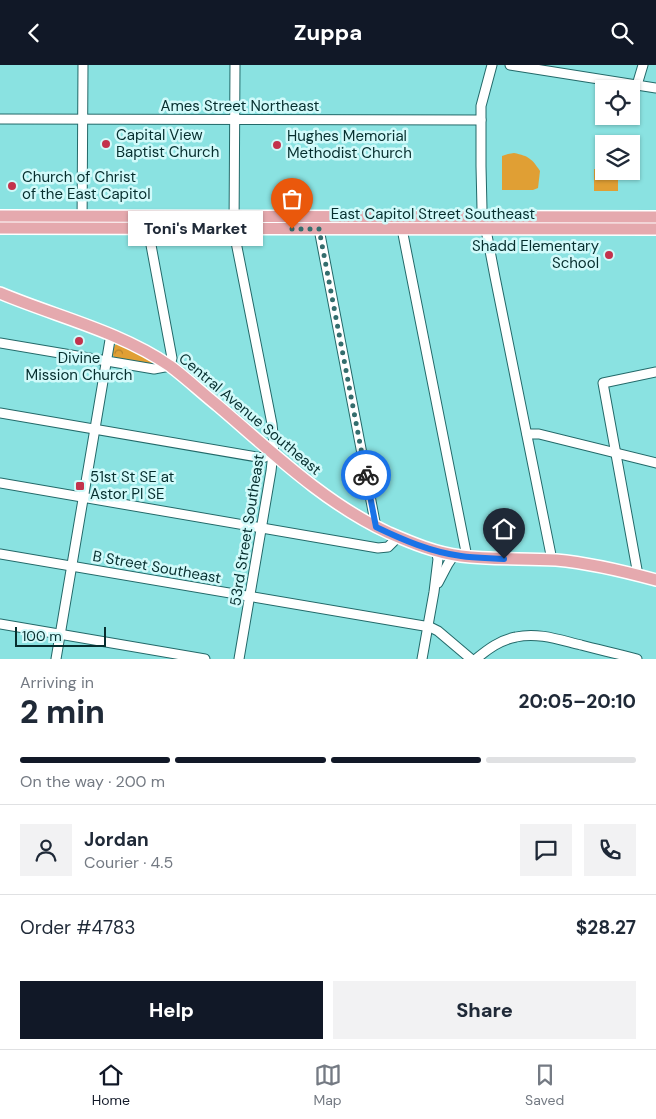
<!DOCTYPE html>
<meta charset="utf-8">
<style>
body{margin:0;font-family:"DM Sans",sans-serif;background:#f2f2f3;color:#1f2937;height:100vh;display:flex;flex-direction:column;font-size:19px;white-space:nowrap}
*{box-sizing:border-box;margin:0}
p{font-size:16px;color:#747a83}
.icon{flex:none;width:28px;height:28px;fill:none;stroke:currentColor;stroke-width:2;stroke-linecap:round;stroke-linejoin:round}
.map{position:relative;height:594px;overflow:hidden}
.sheet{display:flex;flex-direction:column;background:#fff;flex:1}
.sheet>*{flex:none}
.fabs{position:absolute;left:595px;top:15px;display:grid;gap:10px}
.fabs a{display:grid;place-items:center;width:45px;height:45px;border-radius:0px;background:#fff;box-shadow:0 1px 4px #0004;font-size:25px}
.scale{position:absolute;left:15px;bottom:12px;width:91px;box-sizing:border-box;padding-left:5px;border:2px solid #062e2e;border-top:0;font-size:14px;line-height:18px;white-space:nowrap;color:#062e2e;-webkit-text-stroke:4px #d1fafa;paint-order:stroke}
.pin{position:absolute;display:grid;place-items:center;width:42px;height:42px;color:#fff;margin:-51px -21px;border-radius:50% 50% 50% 0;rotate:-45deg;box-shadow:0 0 5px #0007}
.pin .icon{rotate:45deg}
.courier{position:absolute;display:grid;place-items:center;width:50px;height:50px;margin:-25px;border:4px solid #1a73e8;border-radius:50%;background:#fff;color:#222;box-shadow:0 1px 6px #0007}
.bubble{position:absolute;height:35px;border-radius:0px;background:#fff;box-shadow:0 1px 4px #0004;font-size:16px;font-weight:800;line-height:35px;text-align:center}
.head em{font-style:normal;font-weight:800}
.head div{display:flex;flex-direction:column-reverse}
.head{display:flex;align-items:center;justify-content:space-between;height:85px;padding:0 20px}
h1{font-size:32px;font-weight:800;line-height:38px}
.bar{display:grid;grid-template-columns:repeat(4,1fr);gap:8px 5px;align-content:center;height:60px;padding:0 20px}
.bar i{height:6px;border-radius:4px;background:#e0e1e3}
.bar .on{background:#111827}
.bar p{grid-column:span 4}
.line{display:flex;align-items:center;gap:12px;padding:0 20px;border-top:1px solid #e0e1e3}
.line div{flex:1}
.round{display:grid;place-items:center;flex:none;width:52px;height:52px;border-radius:0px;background:#f2f2f3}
.button{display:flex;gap:10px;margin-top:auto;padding:10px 20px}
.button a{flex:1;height:58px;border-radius:0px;background:#111827;color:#fff;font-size:20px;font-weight:800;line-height:58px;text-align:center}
.button a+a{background:#f2f2f3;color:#1f2937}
header{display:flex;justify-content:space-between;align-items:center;height:65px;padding:0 20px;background:#111827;color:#fff;font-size:22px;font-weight:800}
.menu{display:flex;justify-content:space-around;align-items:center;height:70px;border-top:1px solid #e0e1e3;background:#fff;font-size:14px;color:#747a83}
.menu a{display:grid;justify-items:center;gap:2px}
.menu .on{color:#111827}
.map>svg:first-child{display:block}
</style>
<header><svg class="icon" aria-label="back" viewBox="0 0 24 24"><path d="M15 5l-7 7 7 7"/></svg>Zuppa<svg class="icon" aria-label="search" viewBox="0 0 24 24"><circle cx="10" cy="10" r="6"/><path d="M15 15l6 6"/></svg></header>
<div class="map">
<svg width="656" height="594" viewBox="0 0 656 594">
<defs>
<pattern id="park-crowns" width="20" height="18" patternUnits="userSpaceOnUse" patternTransform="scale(1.25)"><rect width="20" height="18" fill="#e09f34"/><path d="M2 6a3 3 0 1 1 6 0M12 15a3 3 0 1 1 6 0" fill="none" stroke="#b4822c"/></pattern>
</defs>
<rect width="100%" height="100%" fill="#8ae2e1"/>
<g fill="#e09f34">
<path d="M514,88c15,3 18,6 26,18l-2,17 -5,2h-31v-34l6,-2z"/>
<path d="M594,104h10v2h14v20h-24z"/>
</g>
<path fill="url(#park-crowns)" d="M116,279h2l34,17v3l-37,-6 -3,-4 2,-7z"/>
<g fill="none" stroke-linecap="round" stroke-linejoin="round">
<g stroke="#236969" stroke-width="11">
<g id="minor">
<path d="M235,0l-1,167 38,192 2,20 -3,27 -32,188"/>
<path d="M492,0l-11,41v60l1,43 13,68 57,283"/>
<path d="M510,0l146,23"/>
<path d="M637,20l6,-20"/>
<path d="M0,54l481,1"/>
<path d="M82,164l1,-164"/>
<path d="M319,164l57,298"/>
<path d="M402,164l65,328"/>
<path d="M0,278l154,26 16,-3 2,-8 -24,-129"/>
<path d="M0,348l263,45 11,-5"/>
<path d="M527,369h12l117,29"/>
<path d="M0,418l378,65 10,-1 10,-10"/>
<path d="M0,489l430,73 8,4 33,28"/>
<path d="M638,510l-35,-192 53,-11"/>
<path d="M438,518l10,-19 6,-9"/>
<path d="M0,559l205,35"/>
<path d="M56,594l55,-325"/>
<path d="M422,594l12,-67 4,-33 -2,-8"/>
<path d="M476,594c12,-10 24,-19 40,-22 22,-5 44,3 65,8 19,5 38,9 56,14"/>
</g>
</g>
<g stroke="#fff" stroke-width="14">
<g id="major">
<path d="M0,151l656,1"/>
<path d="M0,163l656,1"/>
<path d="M0,228c57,24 119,38 170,73 16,12 31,26 47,39 54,46 107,98 172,128 23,10 47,20 72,23 32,4 63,2 95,4 34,3 67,11 100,20"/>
</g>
</g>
<use href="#minor" stroke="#fff" stroke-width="9"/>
<use href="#major" stroke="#e5a9ae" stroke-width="11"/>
</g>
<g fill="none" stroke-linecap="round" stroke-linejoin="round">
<path stroke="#346d6d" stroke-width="5" stroke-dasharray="0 9" d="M292,164h27l47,246"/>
<path stroke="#1a73e8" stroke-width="6" d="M366,410l10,52c27,13 55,25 85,29 14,2 29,2 43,3"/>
</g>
<g fill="#c3324c" stroke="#d1fafa" stroke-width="2">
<circle cx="106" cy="79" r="5"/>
<circle cx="277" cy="80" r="5"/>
<circle cx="12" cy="121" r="5"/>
<circle cx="609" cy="190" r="5"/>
<circle cx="79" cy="276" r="5"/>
<rect x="75" y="416" width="10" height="10" rx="2.5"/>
</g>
<g text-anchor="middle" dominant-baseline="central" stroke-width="5" stroke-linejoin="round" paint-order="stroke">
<g font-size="15" fill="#062e2e" stroke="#d1fafa">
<text x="240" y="41">Ames Street Northeast</text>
<text x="433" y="149">East Capitol Street Southeast</text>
<text transform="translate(250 349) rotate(40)">Central Avenue Southeast</text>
<text transform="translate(247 465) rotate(-81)">53rd Street Southeast</text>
<text transform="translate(157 502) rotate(10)">B Street Southeast</text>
</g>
<g font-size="15" fill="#062e2e" stroke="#d1fafa" text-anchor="start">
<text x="116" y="70">Capital View<tspan x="116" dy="17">Baptist Church</tspan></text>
<text x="287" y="71">Hughes Memorial<tspan x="287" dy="17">Methodist Church</tspan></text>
<text x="22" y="112">Church of Christ<tspan x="22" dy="17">of the East Capitol</tspan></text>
<text x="599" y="181" text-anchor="end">Shadd Elementary<tspan x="599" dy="17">School</tspan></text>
<text x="79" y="293" text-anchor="middle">Divine<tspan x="79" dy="17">Mission Church</tspan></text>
<text x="90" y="412">51st St SE at<tspan x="90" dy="17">Astor Pl SE</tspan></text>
</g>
</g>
</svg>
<div class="fabs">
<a><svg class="icon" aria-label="locate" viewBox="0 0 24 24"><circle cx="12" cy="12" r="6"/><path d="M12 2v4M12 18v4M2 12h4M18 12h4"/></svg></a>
<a><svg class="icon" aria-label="layers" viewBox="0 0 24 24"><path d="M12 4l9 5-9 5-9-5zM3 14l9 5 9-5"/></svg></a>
</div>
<div class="scale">100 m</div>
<div class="pin" style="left:292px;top:164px;background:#ea580c"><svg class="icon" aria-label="bag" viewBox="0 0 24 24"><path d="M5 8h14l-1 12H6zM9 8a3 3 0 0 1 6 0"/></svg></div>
<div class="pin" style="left:504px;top:494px;background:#1f2937"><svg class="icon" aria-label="home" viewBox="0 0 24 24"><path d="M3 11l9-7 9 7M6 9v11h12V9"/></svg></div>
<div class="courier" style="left:366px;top:410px"><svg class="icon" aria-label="bike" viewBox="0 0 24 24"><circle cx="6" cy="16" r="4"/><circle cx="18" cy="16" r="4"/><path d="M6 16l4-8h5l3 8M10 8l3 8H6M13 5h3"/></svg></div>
<div class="bubble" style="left:128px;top:146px;width:135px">Toni's Market</div>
</div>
<section class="sheet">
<div class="head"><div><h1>2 min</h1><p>Arriving in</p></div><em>20:05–20:10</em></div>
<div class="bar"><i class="on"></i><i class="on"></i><i class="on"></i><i></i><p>On the way · 200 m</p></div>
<div class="line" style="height:90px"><a class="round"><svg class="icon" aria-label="person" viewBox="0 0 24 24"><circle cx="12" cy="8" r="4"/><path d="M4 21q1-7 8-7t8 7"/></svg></a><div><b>Jordan</b><p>Courier · 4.5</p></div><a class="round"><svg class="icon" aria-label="chat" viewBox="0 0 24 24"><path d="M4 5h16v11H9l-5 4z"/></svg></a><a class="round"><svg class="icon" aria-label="phone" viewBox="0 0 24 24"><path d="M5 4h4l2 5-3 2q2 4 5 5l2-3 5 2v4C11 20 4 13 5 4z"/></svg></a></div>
<div class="line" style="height:65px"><div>Order #4783</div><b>$28.27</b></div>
<div class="button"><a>Help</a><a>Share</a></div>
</section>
<nav class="menu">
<a class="on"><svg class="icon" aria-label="home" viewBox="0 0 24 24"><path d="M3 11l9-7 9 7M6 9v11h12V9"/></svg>Home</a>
<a><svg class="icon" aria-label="map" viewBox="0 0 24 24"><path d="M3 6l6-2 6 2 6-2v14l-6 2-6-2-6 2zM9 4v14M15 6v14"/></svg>Map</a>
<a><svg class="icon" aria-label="saved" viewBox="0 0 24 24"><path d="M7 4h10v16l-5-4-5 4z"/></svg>Saved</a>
</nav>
